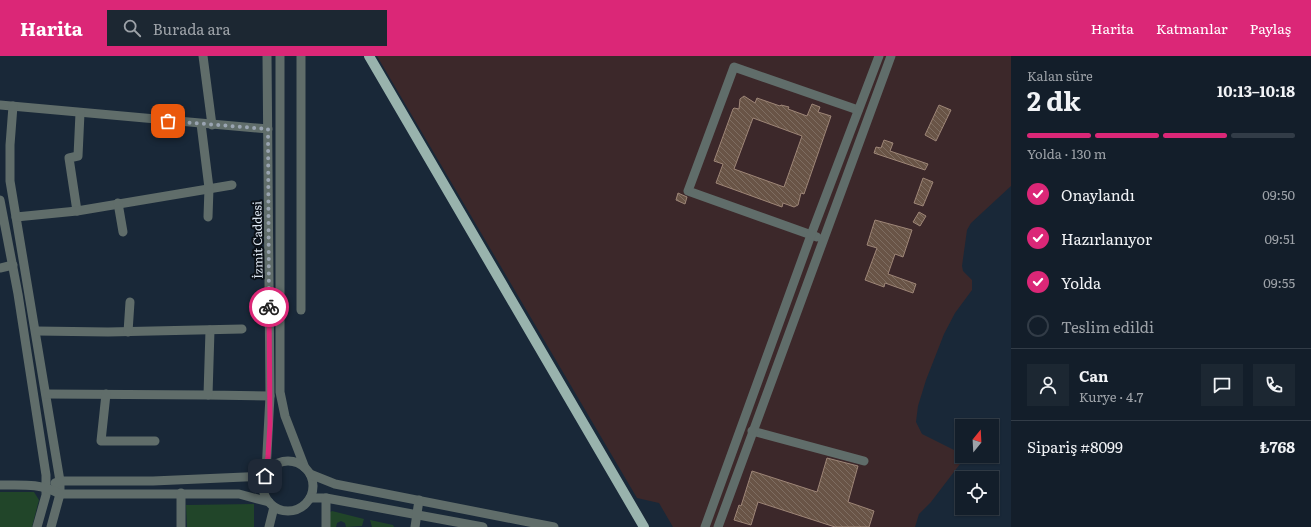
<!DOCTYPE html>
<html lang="tr">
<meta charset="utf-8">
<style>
body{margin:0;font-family:Literata,serif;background:#1c2732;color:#f1f3f6;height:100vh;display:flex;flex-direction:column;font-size:15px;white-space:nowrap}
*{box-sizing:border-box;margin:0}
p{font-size:13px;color:#9da2a8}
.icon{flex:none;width:22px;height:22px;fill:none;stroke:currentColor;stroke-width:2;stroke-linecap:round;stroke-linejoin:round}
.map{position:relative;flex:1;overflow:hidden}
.panel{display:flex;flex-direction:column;background:#131e2a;width:300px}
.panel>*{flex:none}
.needle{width:26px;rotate:18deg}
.tools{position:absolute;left:955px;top:363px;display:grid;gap:8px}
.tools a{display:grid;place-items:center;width:44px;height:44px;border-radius:0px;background:#131e2a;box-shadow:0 1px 3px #0004,0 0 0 1px #323c47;font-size:20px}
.pin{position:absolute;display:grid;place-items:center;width:34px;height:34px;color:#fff;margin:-17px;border-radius:8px;box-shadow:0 2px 6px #0006}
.courier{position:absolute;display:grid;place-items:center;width:40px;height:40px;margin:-20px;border:3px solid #db2777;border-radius:50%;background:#fff;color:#222;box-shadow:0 1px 5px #0007}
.overview em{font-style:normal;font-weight:700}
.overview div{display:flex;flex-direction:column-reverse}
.overview{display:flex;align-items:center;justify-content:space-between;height:68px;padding:0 16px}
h1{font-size:26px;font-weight:700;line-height:30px}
.bar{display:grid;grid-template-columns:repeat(4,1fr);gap:6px 4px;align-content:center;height:48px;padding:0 16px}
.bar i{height:5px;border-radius:3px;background:#323c47}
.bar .on{background:#db2777}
.bar p{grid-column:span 4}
.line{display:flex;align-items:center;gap:10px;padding:0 16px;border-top:1px solid #323c47}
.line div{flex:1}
.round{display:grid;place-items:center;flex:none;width:42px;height:42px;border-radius:0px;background:#1c2732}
ol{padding:0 16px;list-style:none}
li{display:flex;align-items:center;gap:12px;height:44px}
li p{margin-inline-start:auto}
li .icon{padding:4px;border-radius:50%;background:#db2777;color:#fff;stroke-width:4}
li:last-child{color:#9da2a8}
li i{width:22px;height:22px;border:2px solid #323c47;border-radius:50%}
header{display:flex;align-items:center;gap:24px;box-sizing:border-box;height:56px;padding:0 20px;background:#db2777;color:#fff}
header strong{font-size:19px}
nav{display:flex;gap:22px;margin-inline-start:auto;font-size:14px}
.search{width:280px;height:36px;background:#1c2732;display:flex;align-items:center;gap:10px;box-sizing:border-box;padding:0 14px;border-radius:0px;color:#9da2a8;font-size:15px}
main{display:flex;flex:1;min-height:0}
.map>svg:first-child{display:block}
</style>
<header>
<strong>Harita</strong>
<div class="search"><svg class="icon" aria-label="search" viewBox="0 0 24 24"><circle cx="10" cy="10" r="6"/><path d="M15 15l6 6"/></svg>Burada ara</div>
<nav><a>Harita</a><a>Katmanlar</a><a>Paylaş</a></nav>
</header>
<main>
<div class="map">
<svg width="1011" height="471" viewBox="0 0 1011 471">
<defs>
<pattern id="building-back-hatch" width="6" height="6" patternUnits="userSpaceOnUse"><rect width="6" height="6" fill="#695446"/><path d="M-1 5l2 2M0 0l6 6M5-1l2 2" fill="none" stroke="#7e6d61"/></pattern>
</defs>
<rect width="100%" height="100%" fill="#192838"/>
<path fill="#3c282a" d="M377,0h634v130l-40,37 -4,7 -5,36 1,5 9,9v10l-17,23 -11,21 -18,46 -8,26 -2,16 6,12 36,18 3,3v5l-1,4 -29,38 -12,12 -4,13h-242l-14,-24 -22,-5z"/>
<g fill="#214529">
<path d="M0,436h34l5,8 -7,27h-32z"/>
<path d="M254,448v23h-67l-1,-22z"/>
<path d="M332,455l32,8 -2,7 -16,1 -1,-4 -4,-2 -4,2 -1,4h-7v-14z"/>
<path d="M370,464l23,5 1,2h-22z"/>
</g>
<g fill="url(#building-back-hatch)" stroke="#9e8677" fill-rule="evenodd">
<path d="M744,40l11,7 2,-5 23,8 1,-1 8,2 -1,2 19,7 5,-12 8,3 -2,5 13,4 -27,78 -3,-1 -3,12 -4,2 -11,-4 -1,4 -66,-24 7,-19 -9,-3 19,-52 1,-1 5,1 1,-10zM753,62l49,18 -18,51 -50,-18z"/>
<path d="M939,49l12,5 -15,31 -11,-6z"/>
<path d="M884,84l9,3 -3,8 38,13 -3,6 -51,-17 2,-6 5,1z"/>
<path d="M923,122l10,4 -10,24 -9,-3z"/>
<path d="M678,137l9,4 -2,7 -9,-4z"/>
<path d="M919,156l7,4 -6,10 -7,-4z"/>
<path d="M875,164l37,10 -9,27 -8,-3 -7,20 28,10 -3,9 -28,-10 -1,4 -19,-7 12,-32 -10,-3z"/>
<path d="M827,402l31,8 -10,36 26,9 -5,16h-34l-77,-25 -7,23 -17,-5 5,-15 2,1 11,-35 65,21z"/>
</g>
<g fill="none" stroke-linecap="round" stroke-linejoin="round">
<g stroke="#606d6a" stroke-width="9">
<path d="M203,0l9,69"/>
<path d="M280,0v336l5,24 20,52"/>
<path d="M0,49l268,24"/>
<path d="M13,50l-3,39v36l50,300v13l-9,33"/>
<path d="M80,57l-2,43 -9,2 8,53 155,-26"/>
<path d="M201,68l8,64 -1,29"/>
<path d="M0,144l18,94 28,181v20l-9,32"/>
<path d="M118,147l5,29"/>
<path d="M16,161l61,-6"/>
<path d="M817,181l-129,-46 46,-124 124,43"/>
<path d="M0,212l13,-3"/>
<path d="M301,254v-254"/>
<path d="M210,274l-2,65 62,1"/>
<path d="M37,275l71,1 134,-3"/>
<path d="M128,276l2,-30"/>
<path d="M46,338l162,1"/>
<path d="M106,338l-5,47h54"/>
<path d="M752,375l112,30"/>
<circle cx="288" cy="430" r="25"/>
<path d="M266,416l4,-76 -3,-340"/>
<path d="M310,418l25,10 219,43"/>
<path d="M55,427l5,-2h93l112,-5"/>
<path d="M0,429c23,0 39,-2 60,9h179l30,8"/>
<path d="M181,437v34"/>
<path d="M310,442h16l157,29"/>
<path d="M326,442v29"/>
<path d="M269,471l5,-20"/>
<path d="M415,471l4,-27"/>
<path d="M705,471l106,-292 68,-179"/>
<path d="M718,471l173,-471"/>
</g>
<path stroke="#99b3ad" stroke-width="10" d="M369,0l275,471"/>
</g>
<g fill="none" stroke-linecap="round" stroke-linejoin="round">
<path stroke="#99a4b1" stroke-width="4" stroke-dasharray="0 7.2" d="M168,65l100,8 1,178"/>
<path stroke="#db2777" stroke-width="5" d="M265,420l3,-20 2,-32 -1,-117"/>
</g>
<g text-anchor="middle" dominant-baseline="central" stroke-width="4" stroke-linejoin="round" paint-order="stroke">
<g font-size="12" fill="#dee7f2" stroke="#0a1017">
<text transform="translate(257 184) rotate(-91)">İzmit Caddesi</text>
</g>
</g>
</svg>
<div class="tools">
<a><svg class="needle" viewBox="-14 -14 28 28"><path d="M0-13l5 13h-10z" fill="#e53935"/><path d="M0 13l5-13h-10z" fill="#9da2a8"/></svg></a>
<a><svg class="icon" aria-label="locate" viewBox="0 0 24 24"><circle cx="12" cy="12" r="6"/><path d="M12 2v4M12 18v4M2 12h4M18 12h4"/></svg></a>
</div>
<div class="pin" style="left:168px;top:65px;background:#ea580c"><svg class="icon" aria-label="bag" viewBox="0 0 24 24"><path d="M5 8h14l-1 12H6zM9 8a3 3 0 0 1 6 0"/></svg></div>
<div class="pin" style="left:265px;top:420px;background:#1f2937"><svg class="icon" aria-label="home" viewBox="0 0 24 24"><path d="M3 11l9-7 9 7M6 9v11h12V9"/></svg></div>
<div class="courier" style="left:269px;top:251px"><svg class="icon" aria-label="bike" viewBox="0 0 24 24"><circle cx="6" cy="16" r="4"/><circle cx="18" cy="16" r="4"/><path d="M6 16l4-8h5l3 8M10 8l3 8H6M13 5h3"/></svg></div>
</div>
<section class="panel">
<div class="overview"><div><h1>2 dk</h1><p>Kalan süre</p></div><em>10:13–10:18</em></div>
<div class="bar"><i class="on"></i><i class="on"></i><i class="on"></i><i></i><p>Yolda · 130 m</p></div>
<ol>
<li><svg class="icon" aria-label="check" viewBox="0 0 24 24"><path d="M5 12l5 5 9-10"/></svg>Onaylandı<p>09:50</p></li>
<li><svg class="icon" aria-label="check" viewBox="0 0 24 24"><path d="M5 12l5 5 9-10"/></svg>Hazırlanıyor<p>09:51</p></li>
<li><svg class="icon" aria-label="check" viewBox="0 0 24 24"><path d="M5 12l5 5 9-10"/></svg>Yolda<p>09:55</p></li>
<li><i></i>Teslim edildi</li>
</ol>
<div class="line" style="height:72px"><a class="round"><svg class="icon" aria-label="person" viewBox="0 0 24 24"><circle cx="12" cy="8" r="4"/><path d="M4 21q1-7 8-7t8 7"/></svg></a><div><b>Can</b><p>Kurye · 4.7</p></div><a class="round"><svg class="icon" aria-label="chat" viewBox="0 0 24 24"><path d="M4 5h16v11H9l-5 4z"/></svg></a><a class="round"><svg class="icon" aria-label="phone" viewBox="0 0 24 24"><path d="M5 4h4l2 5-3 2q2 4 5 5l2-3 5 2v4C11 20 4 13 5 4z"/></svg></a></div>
<div class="line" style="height:52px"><div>Sipariş #8099</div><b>₺768</b></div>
</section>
</main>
